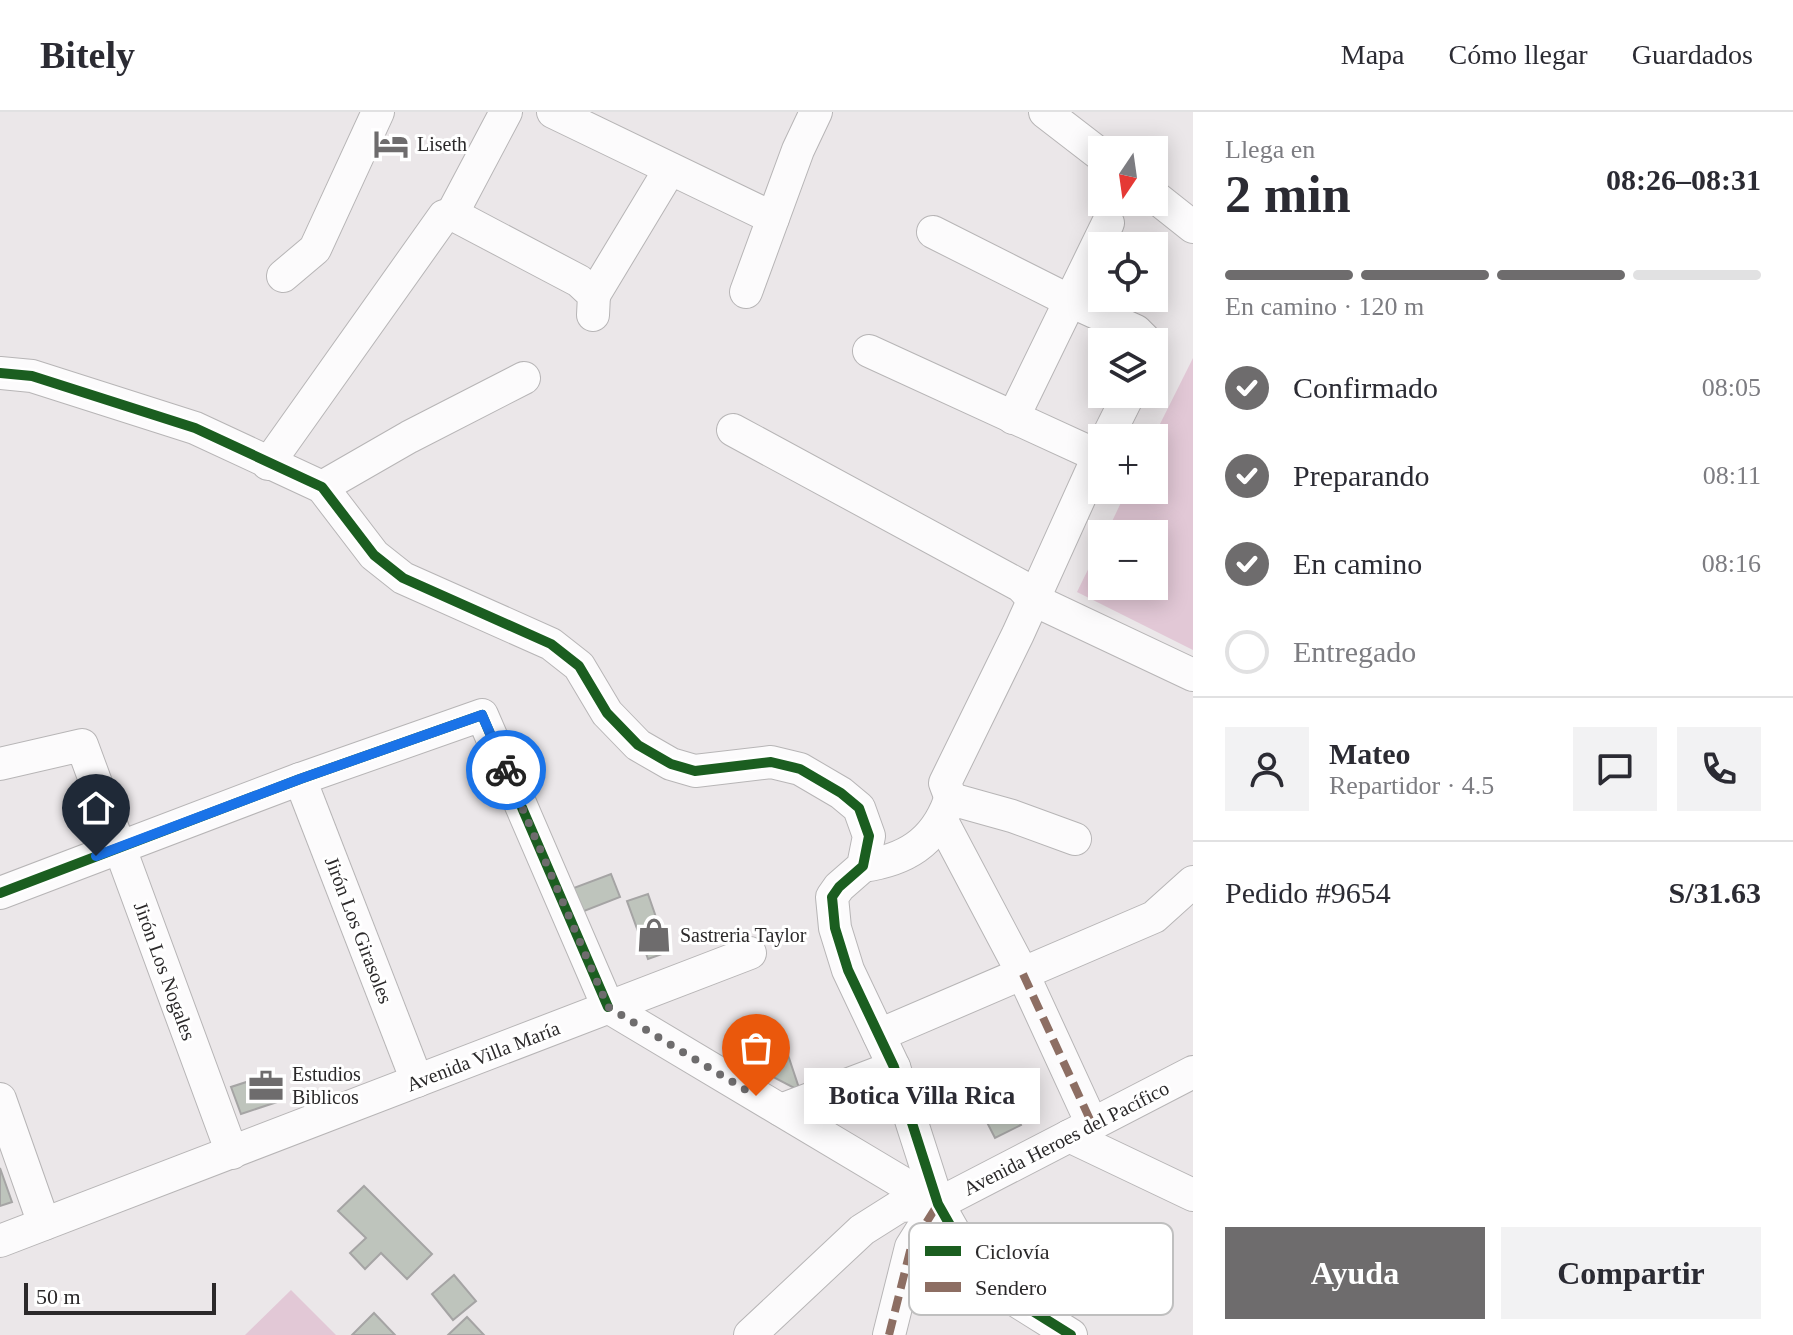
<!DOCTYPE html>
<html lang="es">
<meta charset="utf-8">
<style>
body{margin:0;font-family:Georgia,serif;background:#f2f2f3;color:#2b2b33;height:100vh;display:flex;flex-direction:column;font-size:30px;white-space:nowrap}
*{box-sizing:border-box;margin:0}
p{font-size:26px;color:#7c7c81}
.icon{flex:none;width:44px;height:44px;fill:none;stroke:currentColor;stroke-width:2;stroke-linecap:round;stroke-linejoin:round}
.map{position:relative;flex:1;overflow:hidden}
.details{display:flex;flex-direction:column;background:#fff;width:600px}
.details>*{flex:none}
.needle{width:52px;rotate:193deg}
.controls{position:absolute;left:1088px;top:24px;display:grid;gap:16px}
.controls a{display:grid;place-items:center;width:80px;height:80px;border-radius:0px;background:#fff;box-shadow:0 4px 20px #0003;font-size:40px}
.scale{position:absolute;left:24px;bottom:20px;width:192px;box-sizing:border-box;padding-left:8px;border:4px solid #2b292a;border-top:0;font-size:22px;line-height:28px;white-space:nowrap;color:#2b292a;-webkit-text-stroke:6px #fff;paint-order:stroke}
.pin{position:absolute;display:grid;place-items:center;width:68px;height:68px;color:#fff;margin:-82px -34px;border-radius:50% 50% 50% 0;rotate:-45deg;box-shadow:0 0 8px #0007}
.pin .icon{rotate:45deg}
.courier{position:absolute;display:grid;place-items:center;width:80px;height:80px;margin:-40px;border:6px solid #1a73e8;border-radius:50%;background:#fff;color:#222;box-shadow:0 2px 10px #0007}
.bubble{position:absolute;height:56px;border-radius:0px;background:#fff;box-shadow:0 4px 20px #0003;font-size:26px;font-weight:600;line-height:56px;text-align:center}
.summary em{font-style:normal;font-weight:600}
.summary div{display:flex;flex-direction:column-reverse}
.summary{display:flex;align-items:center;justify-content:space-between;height:136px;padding:0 32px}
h1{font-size:52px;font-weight:600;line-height:60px}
.bar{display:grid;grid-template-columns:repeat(4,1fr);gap:12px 8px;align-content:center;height:96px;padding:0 32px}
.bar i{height:10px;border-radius:6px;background:#e1e1e2}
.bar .current{background:#6e6c6d}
.bar p{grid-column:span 4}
.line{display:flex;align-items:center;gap:20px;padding:0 32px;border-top:2px solid #e1e1e2}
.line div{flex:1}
.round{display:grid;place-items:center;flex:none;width:84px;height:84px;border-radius:0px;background:#f2f2f3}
ol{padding:0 32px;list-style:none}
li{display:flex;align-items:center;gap:24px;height:88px}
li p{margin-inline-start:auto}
li .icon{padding:8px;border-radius:50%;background:#6e6c6d;color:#fff;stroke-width:4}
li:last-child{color:#7c7c81}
li i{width:44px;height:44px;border:4px solid #e1e1e2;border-radius:50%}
.primary-button{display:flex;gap:16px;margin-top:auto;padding:16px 32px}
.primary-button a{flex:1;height:92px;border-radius:0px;background:#6e6c6d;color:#fff;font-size:32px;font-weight:600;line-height:92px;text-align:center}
.primary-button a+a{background:#f2f2f3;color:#2b2b33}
header{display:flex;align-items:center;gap:48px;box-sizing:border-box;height:112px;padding:0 40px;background:#fff;border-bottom:2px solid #e1e1e2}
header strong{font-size:38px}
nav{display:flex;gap:44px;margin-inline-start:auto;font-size:28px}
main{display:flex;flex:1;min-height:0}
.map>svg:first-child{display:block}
</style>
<header>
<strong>Bitely</strong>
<nav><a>Mapa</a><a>Cómo llegar</a><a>Guardados</a></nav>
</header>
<main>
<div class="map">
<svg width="1193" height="1223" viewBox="0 0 1193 1223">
<rect width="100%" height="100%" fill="#ebe7e9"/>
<g fill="#e2c8d6">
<path d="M1193,246v292l-116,-58 25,-51v45h52v-52h-48l21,-44h27l-1,-52z"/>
<path d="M291,1178l45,45h-91z"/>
</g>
<g fill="#bec4bc" stroke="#a5a4a4" stroke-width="2">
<path d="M611,762l9,23 -41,16 -8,-24z"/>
<path d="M648,782l20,58 -20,7 -21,-58z"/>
<path d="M782,925l18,54 -71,-37z"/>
<path d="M268,963l9,27 -36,12 -10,-27z"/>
<path d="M994,978l5,9 7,-4 15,30 -26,13 -20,-39z"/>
<path d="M0,1056l12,34 -12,4z"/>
<path d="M364,1074l68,68 -25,25 -26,-26 -16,16 -15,-16 16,-15 -28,-27z"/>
<path d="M454,1163l22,26 -23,19 -21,-26z"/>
<path d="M374,1201l21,22h-43z"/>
<path d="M467,1205l17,18h-36z"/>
</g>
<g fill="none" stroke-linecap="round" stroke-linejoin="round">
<g stroke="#b7b5b6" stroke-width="34">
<g id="minor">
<path d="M553,0l220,106"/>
<path d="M1045,0l57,44"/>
<path d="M1154,84l39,31"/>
<path d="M452,102l54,-102"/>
<path d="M933,120l135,68 68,31 11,11"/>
<path d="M283,164l32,-27 63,-137"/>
<path d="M746,180l52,-142 18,-38"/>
<path d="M594,183l76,-126"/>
<path d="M869,239l229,105"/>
<path d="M0,261l32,3 163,52 127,59 52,68 29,23 148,66 28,22 28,47 31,32 33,19 24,7 76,-9 29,7 41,24 18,15 10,28 -6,30 -24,21 -7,10 3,31 13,42 46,97 44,137 42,74 91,57"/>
<path d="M1013,306l95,-195"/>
<path d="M733,318l288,156 13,14 159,75"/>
<path d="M1107,326l22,-44"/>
<path d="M268,352l176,-248 8,-2 127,67 15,14 -1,20"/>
<path d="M322,375l87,-50 115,-59"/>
<path d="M0,652l82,-19 150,408"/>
<path d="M300,667l117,302"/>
<path d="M942,709l81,153 69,150"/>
<path d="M1075,727l-63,-23 -61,-17 -6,-16 73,-149 84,-186"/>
<path d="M863,754c42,-6 71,-23 86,-64"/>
<path d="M0,781l300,-114 182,-64 126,292"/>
<path d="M608,895l330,197"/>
<path d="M879,923l275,-118 39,-35"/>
<path d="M0,987l44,125"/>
<path d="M781,998l113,-43"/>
<path d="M1069,1024l124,59"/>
<path d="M0,1129l750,-288"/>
<path d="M750,1223l112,-105 38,-24 38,-2 255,-132"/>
<path d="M889,1223l22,-88 27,-43"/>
</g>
</g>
<use href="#minor" stroke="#fcfbfc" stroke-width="32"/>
<g stroke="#8d6e63" stroke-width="8" stroke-dasharray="16 8" stroke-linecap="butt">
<path d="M1023,862l69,150"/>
<path d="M889,1223l22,-88 27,-43"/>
</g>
<g stroke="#fff" stroke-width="15">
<g id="cycleway">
<path d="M0,261l32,3 163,52 127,59 52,68 29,23 148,66 28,22 28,47 31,32 33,19 24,7 76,-9 29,7 41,24 18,15 10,28 -6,30 -24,21 -7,10 3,31 13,42 46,97 44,137 42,74 91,57"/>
<path d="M0,781l300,-114 182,-64 126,292"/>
</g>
</g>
<use href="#cycleway" stroke="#1b5e20" stroke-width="10"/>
</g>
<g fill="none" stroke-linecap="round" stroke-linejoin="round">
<path stroke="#6e6c6d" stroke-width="8" stroke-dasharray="0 14.4" d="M506,658l102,237 148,89"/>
<path stroke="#1a73e8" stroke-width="10" d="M96,744l204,-77 182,-64 24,55"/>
</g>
<defs>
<g id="hotel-bare" transform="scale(2.76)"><path d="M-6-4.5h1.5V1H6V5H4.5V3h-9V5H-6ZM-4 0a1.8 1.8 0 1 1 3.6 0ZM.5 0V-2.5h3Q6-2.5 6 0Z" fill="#6e6c6d" stroke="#fff" stroke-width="2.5" paint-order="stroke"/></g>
<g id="shop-bare" transform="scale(2.76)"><path d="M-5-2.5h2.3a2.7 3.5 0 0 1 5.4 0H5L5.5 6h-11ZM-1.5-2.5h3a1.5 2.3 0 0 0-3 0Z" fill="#6e6c6d" stroke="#fff" stroke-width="2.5" paint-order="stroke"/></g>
<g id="office-bare" transform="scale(2.76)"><path d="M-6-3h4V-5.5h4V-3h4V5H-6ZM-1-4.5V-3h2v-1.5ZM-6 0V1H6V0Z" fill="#6e6c6d" stroke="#fff" stroke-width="2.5" paint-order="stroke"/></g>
</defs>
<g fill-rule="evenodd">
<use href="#hotel-bare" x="391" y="32"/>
<use href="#shop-bare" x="654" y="823"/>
<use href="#office-bare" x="266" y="974"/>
</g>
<g text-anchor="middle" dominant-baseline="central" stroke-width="6" stroke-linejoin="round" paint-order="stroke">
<g font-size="20" fill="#2b292a" stroke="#fff" text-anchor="start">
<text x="417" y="32">Liseth</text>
<text x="680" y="823">Sastreria Taylor</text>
<text x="292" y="962">Estudios<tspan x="292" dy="23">Biblicos</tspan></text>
</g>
<g font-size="20" fill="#2b292a" stroke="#fff">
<text transform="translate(359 818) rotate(69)">Jirón Los Girasoles</text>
<text transform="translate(165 859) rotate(70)">Jirón Los Nogales</text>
<text transform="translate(483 944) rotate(-21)">Avenida Villa María</text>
<text transform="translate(1066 1026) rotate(-27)">Avenida Heroes del Pacífico</text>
</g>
</g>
<rect x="909" y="1111" width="264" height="92" rx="12" fill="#fff" stroke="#bfbfbf" stroke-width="2"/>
<rect x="925" y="1134" width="36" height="10" fill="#1b5e20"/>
<rect x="925" y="1170" width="36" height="10" fill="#8d6e63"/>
<g font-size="22" fill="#2b292a">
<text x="975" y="1147">Ciclovía</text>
<text x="975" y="1183">Sendero</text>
</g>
</svg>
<div class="controls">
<a><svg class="needle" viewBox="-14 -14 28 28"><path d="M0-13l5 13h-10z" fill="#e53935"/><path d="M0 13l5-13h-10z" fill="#7c7c81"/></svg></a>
<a><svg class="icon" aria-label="locate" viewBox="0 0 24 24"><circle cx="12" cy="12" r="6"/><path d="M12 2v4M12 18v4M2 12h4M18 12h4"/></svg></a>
<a><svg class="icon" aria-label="layers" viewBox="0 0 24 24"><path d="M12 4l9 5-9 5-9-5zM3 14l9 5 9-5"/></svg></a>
<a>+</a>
<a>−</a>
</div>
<div class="scale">50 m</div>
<div class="pin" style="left:756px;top:984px;background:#ea580c"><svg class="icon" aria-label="bag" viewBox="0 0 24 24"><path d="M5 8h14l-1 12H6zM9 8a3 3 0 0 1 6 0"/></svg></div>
<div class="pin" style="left:96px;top:744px;background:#1f2937"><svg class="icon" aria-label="home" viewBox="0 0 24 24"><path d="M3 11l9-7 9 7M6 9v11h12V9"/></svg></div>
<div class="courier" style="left:506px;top:658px"><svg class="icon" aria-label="bike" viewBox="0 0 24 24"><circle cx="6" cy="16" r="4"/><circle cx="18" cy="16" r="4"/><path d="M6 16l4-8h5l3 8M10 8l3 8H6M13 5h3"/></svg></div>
<div class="bubble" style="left:804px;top:956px;width:236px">Botica Villa Rica</div>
</div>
<section class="details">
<div class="summary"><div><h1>2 min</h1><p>Llega en</p></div><em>08:26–08:31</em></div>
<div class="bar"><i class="current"></i><i class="current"></i><i class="current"></i><i></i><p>En camino · 120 m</p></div>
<ol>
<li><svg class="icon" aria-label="check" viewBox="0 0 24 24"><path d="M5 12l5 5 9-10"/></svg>Confirmado<p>08:05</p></li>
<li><svg class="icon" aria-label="check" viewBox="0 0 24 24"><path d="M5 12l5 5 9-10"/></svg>Preparando<p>08:11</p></li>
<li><svg class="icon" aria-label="check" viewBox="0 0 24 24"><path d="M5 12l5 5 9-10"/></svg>En camino<p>08:16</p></li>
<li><i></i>Entregado</li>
</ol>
<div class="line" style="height:144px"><a class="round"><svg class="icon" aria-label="person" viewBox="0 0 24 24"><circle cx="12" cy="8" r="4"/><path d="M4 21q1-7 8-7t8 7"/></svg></a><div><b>Mateo</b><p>Repartidor · 4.5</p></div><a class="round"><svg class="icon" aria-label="chat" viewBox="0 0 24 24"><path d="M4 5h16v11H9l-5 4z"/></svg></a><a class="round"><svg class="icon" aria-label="phone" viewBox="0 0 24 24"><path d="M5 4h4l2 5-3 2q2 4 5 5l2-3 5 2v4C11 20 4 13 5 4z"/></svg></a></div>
<div class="line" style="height:104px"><div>Pedido #9654</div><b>S/31.63</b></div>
<div class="primary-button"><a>Ayuda</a><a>Compartir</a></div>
</section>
</main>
